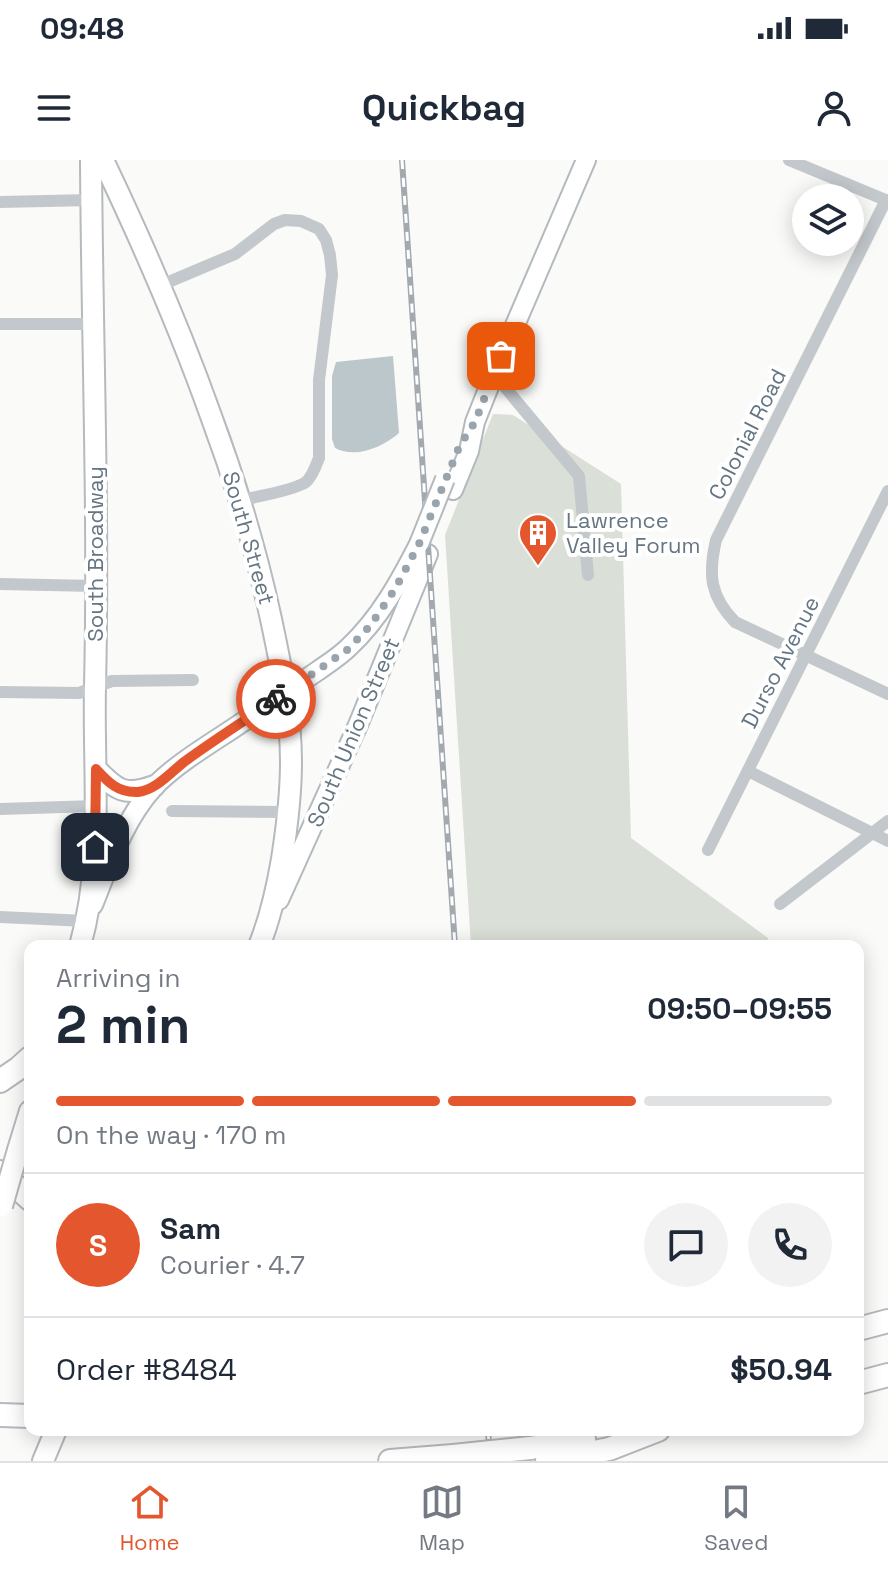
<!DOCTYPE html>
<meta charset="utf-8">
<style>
body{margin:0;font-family:"Space Grotesk",sans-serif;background:#f2f2f3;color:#1f2937;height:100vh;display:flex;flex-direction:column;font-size:30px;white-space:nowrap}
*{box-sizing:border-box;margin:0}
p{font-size:26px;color:#747a83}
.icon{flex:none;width:44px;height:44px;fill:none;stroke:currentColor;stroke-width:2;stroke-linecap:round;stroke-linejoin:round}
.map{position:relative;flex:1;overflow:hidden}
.sheet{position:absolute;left:24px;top:780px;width:840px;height:496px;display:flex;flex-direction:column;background:#fff;border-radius:16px;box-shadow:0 4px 20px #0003}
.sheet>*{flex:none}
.controls{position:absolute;left:792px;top:24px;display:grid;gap:16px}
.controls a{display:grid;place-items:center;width:72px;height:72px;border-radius:50%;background:#fff;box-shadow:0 4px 20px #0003;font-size:40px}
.pin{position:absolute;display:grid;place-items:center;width:68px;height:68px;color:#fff;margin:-34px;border-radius:16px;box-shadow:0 4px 12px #0006}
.courier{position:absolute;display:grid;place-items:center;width:80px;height:80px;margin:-40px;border:6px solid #e4572e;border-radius:50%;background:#fff;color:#222;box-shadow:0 2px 10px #0007}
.overview em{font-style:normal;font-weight:800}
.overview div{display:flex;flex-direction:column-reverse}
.overview{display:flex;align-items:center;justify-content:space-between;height:136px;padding:0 32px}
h1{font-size:52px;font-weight:800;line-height:60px}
.bar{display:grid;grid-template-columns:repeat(4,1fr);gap:12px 8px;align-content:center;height:96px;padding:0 32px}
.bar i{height:10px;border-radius:6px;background:#e0e1e3}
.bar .current{background:#e4572e}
.bar p{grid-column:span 4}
.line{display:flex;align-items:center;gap:20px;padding:0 32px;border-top:2px solid #e0e1e3}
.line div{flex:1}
.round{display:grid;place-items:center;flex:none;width:84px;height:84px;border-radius:42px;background:#f2f2f3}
.status{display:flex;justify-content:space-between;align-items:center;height:56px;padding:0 40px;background:#fff;direction:ltr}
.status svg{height:22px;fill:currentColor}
header{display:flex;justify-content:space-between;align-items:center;height:104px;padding:0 32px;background:#fff;font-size:36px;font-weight:800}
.tabs{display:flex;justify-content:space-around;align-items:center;height:112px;border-top:2px solid #e0e1e3;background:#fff;font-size:22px;color:#747a83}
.tabs a{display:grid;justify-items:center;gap:4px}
.tabs .current{color:#e4572e}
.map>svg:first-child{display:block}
</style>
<div class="status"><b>09:48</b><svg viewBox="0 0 49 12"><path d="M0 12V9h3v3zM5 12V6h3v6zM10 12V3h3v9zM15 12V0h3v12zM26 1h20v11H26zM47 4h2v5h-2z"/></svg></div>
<header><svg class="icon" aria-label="menu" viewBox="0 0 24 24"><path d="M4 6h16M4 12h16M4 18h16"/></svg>Quickbag<svg class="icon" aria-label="person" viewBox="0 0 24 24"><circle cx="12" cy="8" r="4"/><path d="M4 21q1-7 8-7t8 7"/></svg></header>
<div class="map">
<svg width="888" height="1301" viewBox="0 0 888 1301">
<rect width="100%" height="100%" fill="#fafaf8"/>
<path fill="#dadfd7" d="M493,254l20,1 108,69 10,354 137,100 1,8h-298l-26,-411z"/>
<path fill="#bbc7cb" d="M393,196l6,77c-16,14 -43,26 -64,15l-3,-9v-63l4,-14z"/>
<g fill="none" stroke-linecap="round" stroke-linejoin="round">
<g stroke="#b3babf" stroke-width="22">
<g id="secondary">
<path d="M453,330l16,-39 6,-29 19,-48 92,-214"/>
<path d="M319,510c10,-7 21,-14 30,-23 31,-29 51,-66 70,-103"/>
<path d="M279,740l79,-175 70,-171"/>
<path d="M93,745c16,-40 31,-85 60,-117 26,-28 70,-51 101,-74"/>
</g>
</g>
<g stroke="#b5babe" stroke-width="24">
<g id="primary">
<path d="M103,0c40,84 77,169 108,256 25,67 45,134 60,203 10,47 20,95 20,143 0,33 -4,65 -9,97 -5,29 -12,60 -23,87"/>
<path d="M96,609c20,21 29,28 58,17"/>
<path d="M80,786c24,-85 13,-172 15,-259 4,-176 -3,-351 -4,-527"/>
<path d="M18,990l12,-39"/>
<path d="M43,1301l13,-31"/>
</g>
</g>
<g stroke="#b4b9bd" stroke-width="26">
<g id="motorway">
<path d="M0,921l19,-13 11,-10"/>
<path d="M0,1012l30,27"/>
<path d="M858,1169l30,-8"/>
<path d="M858,1223l30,-8"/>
<path d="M0,1255l30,1"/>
<path d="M530,1288l54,-9"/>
<path d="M390,1301l63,-5"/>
<path d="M547,1301l62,-12 49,-19"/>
</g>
</g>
<g stroke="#c3c8cc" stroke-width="12">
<path d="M789,0l99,41"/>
<path d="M886,40l-170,340c-8,35 -6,56 19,82l153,72"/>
<path d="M0,42l92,-2"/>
<path d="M159,126l76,-32 39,-30 11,-4 16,1 18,8 7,11 4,15 2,20 -13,105v78c-3,8 -7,19 -13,24 -11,8 -50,15 -65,18"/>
<path d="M0,164h94"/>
<path d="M494,214l85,102 9,99"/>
<path d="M0,424l95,2"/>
<path d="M0,532l79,1 33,-12 81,-1"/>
<path d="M748,611l140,70"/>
<path d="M0,649l96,-3"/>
<path d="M172,651l116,1"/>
<path d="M708,690l180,-359"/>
<path d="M780,744l108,-83"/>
<path d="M0,757l86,4"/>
</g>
<use href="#secondary" stroke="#fff" stroke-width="18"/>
<use href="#primary" stroke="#fff" stroke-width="20"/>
<use href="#motorway" stroke="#fff" stroke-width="22"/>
<g stroke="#a2aab0" stroke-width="6">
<g id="rail">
<path d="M402,0l53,786"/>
<path d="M488,1270l2,31"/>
</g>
</g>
<use href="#rail" stroke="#fff" stroke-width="3" stroke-dasharray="9" stroke-linecap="butt"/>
<g stroke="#b3babf" stroke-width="22" stroke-linecap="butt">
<g id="secondary-bridge">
<path d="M419,384l26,-65"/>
<path d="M254,554l65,-44"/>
</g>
</g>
<g stroke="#b5babe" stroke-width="24" stroke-linecap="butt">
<path id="primary-bridge" d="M2,1046l16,-56"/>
</g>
<g stroke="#b4b9bd" stroke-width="26" stroke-linecap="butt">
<path id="motorway-bridge" d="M453,1296l77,-8"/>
</g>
<use href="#secondary-bridge" stroke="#fff" stroke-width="18"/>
<use href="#primary-bridge" stroke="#fff" stroke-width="20"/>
<use href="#motorway-bridge" stroke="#fff" stroke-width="22"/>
</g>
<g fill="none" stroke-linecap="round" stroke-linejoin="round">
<path stroke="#99a4ac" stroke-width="8" stroke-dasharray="0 14.4" d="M276,539l71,-49 23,-24 25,-37 24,-45 41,-99 15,-23 26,-66"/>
<path stroke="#e4572e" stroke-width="10" d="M95,687l1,-78c12,13 22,24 42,23 18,-2 32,-19 46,-30 30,-22 62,-42 92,-63"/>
</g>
<defs>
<g id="building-pin" transform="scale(2)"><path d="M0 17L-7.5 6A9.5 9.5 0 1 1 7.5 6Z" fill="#e4572e" stroke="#fff"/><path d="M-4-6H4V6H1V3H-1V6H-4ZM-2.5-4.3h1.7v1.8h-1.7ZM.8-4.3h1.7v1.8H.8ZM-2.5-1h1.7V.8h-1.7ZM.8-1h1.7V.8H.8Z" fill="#fff"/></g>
</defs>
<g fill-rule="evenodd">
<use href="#building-pin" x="538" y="373"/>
</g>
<g text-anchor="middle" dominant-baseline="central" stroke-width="8" stroke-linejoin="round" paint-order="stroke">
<g font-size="22" fill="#657683" stroke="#fff">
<text transform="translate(747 274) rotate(-63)">Colonial Road</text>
<text transform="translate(249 378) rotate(74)">South Street</text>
<text transform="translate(95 394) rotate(-90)">South Broadway</text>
<text transform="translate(780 502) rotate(-63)">Durso Avenue</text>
<text transform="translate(353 572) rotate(-67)">South Union Street</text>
</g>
<g font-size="22" fill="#657683" stroke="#fff" text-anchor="start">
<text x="566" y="360">Lawrence<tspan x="566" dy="25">Valley Forum</tspan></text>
</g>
</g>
</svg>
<div class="controls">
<a><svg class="icon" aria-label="layers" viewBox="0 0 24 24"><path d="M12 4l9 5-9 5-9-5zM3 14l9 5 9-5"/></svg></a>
</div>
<div class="pin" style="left:501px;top:196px;background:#ea580c"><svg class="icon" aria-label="bag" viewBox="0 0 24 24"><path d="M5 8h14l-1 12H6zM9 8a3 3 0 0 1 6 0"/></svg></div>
<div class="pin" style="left:95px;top:687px;background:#1f2937"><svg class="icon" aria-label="home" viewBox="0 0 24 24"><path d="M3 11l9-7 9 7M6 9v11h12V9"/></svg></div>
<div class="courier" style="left:276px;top:539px"><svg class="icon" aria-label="bike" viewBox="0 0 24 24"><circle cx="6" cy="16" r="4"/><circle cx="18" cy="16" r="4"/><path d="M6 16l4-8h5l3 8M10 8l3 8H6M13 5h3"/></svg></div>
<section class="sheet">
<div class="overview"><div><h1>2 min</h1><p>Arriving in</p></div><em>09:50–09:55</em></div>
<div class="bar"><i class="current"></i><i class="current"></i><i class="current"></i><i></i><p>On the way · 170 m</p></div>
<div class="line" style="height:144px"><b class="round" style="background:#e4572e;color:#fff">S</b><div><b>Sam</b><p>Courier · 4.7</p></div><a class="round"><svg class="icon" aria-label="chat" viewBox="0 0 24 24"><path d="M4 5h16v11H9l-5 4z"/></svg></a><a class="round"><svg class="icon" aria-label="phone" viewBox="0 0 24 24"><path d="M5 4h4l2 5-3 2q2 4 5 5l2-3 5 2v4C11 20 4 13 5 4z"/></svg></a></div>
<div class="line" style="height:104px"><div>Order #8484</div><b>$50.94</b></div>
</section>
</div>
<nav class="tabs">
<a class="current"><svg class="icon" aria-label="home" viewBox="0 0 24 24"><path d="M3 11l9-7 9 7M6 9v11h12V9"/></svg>Home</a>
<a><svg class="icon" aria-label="map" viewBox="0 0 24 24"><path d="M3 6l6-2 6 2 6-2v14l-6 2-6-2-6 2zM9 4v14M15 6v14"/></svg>Map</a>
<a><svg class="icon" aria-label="saved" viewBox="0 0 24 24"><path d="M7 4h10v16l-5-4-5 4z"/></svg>Saved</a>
</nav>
